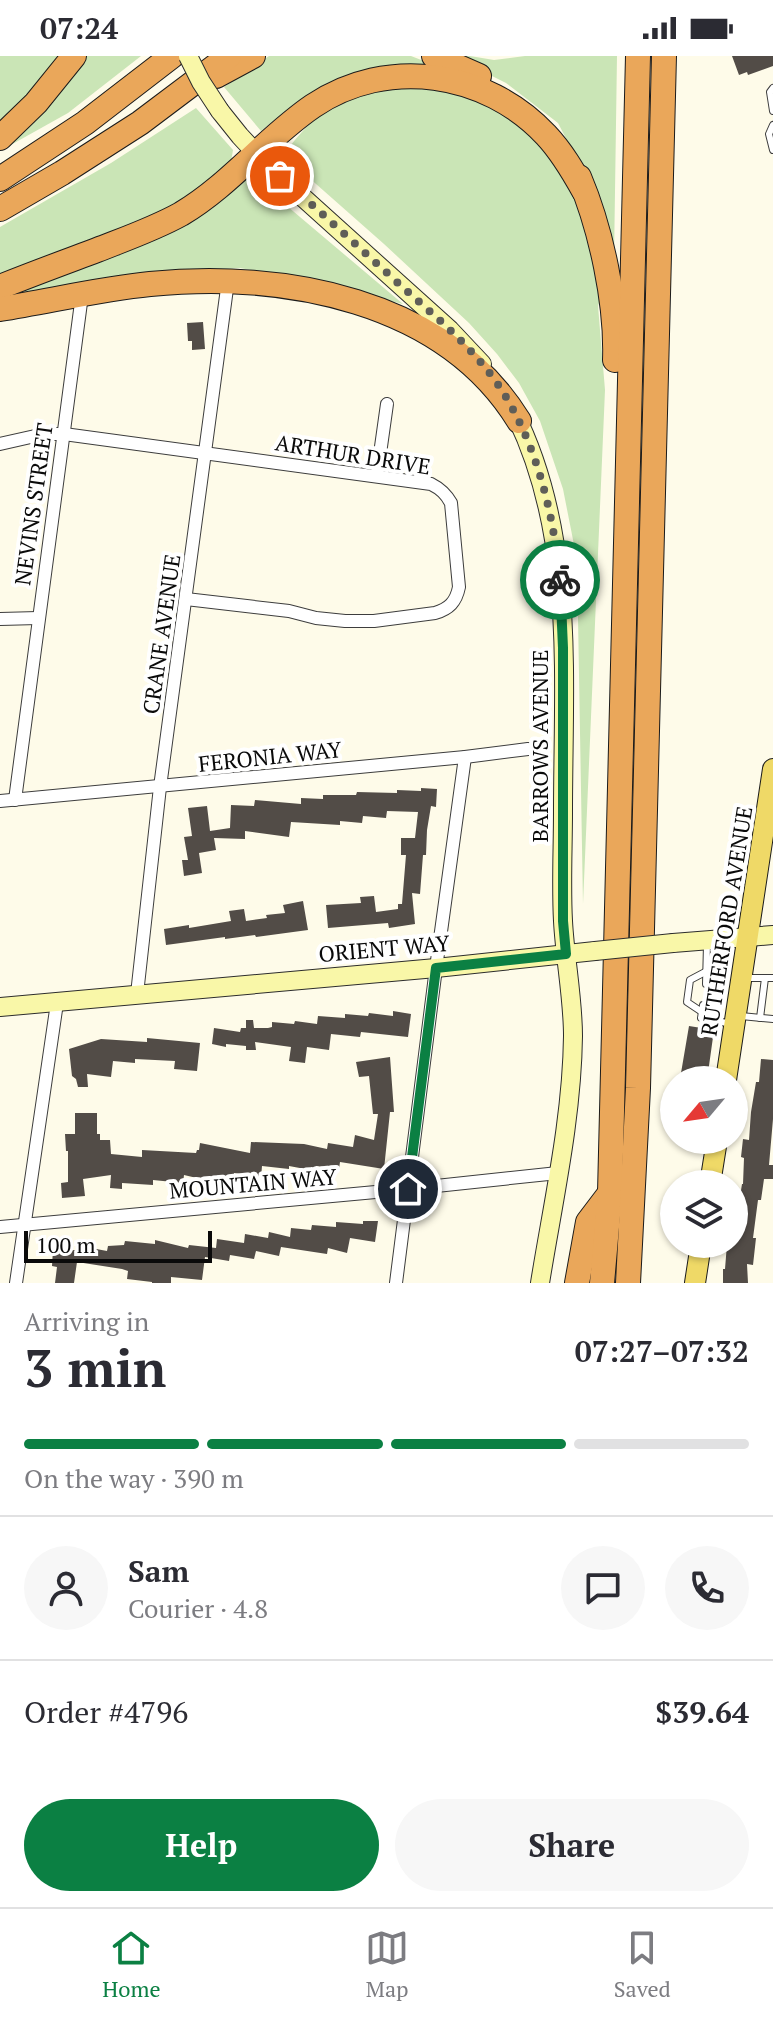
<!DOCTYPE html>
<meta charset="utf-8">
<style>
body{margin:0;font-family:"PT Serif",serif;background:#f7f7f7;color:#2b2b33;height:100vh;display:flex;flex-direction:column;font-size:30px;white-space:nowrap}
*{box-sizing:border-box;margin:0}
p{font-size:26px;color:#7c7c81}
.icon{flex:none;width:44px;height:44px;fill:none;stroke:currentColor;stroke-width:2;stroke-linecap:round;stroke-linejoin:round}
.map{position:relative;height:1227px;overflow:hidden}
.panel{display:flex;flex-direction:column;background:#fff;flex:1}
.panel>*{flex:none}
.needle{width:52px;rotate:241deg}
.tools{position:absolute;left:660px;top:1010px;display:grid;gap:16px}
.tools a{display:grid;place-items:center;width:88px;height:88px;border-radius:50%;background:#fff;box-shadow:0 2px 6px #0004;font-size:40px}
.scale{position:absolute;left:24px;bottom:20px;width:188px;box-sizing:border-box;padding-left:8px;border:4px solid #0a0a0a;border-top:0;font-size:22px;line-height:28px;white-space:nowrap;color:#0a0a0a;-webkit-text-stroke:6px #fff;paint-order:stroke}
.pin{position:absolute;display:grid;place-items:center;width:68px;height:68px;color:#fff;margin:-34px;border:4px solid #fff;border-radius:50%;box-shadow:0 2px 8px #0007}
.courier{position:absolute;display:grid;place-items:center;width:80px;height:80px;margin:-40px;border:6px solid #0b8043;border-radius:50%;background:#fff;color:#222;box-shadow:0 2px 10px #0007}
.summary em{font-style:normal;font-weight:700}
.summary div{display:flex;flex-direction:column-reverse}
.summary{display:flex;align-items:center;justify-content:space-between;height:136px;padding:0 24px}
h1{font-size:52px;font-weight:700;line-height:60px}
.bar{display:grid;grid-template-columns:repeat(4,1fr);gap:12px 8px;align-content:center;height:96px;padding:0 24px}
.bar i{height:10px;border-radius:6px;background:#e1e1e2}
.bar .active{background:#0b8043}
.bar p{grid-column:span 4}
.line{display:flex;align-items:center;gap:20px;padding:0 24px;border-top:2px solid #e1e1e2}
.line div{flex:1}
.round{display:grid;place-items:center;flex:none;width:84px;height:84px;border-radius:42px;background:#f7f7f7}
.primary-button{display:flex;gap:16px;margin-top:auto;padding:16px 24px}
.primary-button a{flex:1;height:92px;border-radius:48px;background:#0b8043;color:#fff;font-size:32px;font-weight:700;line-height:92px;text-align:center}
.primary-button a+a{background:#f7f7f7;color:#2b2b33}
.status{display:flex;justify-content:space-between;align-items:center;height:56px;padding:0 40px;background:#fff;direction:ltr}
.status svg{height:22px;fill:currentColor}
.tab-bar{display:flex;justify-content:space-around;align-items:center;height:112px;border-top:2px solid #e1e1e2;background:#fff;font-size:22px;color:#7c7c81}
.tab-bar a{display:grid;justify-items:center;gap:4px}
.tab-bar .active{color:#0b8043}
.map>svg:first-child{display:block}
</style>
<div class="status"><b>07:24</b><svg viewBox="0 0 49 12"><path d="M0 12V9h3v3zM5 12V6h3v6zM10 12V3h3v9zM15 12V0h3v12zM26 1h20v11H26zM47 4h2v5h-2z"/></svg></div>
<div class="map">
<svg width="773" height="1227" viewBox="0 0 773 1227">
<rect width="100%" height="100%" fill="#fefbe9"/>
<g fill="#cae5b6">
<path d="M0,0h58c-16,24 -36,51 -58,69z"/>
<path d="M86,0h55l-73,57 -68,38v-2z"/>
<path d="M269,0h142l36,14 -103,9 -46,22 -37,30 -37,-44z"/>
<path d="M452,0h18l24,4 31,-4h92l-3,204 -15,-58 -41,-79 -52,-40z"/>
<path d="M426,28l48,14 45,24 30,32 33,52 21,84 -5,16 7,84 -22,514 -6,-344 -14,-71 -23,-68 -21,-38 -22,-29 -28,-31 -85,-79 -94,-83 -4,-10c13,-16 27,-34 46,-44 29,-16 62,-19 94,-23z"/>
<path d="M196,52l37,42 -3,17 -56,39 -128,54 -46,17v-50l111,-64z"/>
<path d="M243,123h12l148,125 -105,-25 -58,-11 -83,6 -152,24z"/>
</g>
<g fill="#524c47">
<path d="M732,0h41v10l-25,9 -1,-3 -8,3z"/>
<path d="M203,266l2,27 -13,1v-9h-4l-1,-18z"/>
<path d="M421,732l16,1 -1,18 -5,-1 -4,24 -1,25h-3l-3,39 -8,-1 3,31 -26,4 -1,-5 -60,5 -2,-23 35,-2 -1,-6 14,-1 2,16 22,-3v-5h4l4,-49h-5v-17h14l3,-26 -31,-1 -1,7 -23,-2 -1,7 -22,-2v4l-49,-3 -2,15 -44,-6v8l-31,-1 2,12 -17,3 3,20 -18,3 -2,-16h6l-4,-23 8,-1 -4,-28 19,-2 3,25 20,-3 1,-23 23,1 1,-6 46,4v-6l22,1v-4h33l1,-3 40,1v-3l24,1z"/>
<path d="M303,845l5,29 -52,7 -1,-2 -30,4v-2l-59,8 -2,-16 25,-4v3l42,-7 -2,-10 15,-2 2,12 21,-3 -1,-3 19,-2 -2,-8z"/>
<path d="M393,955l18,3 -3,23 -47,-5 -1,5 -29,-3 -2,16 -22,-3 -2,16 -16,-2 2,-14 -36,-5 1,8h-10v-4l-20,-2v3l-14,-3 2,-16 26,4 1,-4h5v-8h7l1,8h14l4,-1v-5l22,2 1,-3 22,3 1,-8 27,2v-4l23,2 1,-3 24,3z"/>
<path d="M689,970l25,4 -7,50h-25l1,-6 -2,-1z"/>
<path d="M147,982l53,5 -3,28 -23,-2 1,-8 -40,-2v4l-22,-2 -2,16 -24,-3 1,13h-10l-2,-8 -4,-3 -3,-27 32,-10 46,3z"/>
<path d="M390,1001l4,55h-4l-6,57 -44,-7 -1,7 -23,-3v5l-27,-5v3l-27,-3 -1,12 -27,-5v5l-8,2 -24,-3 -1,2 -17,-4 -1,8 -30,-3v5l-31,-2v6l-12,-1 1,-13 -28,4 2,17 -23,2 -1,-15 7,-1v-31h-2l-1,-17h10v-21h22v21h3v6h10l1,14 31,3v-7l54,3 1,-3h2l1,-7 50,10 1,-11 53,2 23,5 1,-6 25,4 2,-12 19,5 4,-26h-5l-4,-38 -10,1 -3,-15z"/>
<path d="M761,1003l12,1v59l-4,46h4v14h-9l-3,21h-3l-5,38h3l-3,27 -6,-1 1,19h-25v-14h2l2,-25h7v-34h4l4,-26h1l1,-26 -3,-1 2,-18 6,1 2,-28 5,-30h3z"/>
<path d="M363,1165h15l-3,21 -25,-4 -3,15 -19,-5 -1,6 -46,-7 -2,9 -23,-5 -2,8 -24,-4 -1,6 -24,-4 -3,23 -31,-3v6h-19v-1l-25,-3 1,-8 -6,-2 -45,-7 -3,21h-19l2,-16 -5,-1 1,-17 38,2v-3l16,3 1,-5 16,-1 1,-4 30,3v-4l33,8 1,-3 27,3 1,-9 27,4 1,-9 23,4 1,-6 21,5 1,-9 20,2 1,-5 24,2v-5l27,2z"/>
</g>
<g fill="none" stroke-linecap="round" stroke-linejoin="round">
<g stroke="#3d3d3d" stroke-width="8">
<g id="lane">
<path d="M773,32l-3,4 3,19"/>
<path d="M773,69l-4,9 4,16"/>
<path d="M707,915l12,11v3l-3,23 -14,4 -15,-10 3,-22z"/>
<path d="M745,922h28"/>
<path d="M706,928l1,-40"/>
<path d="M703,949l-2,13 31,6"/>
<path d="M741,960l32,3"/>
<path d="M760,962l5,-40"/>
</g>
</g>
<g stroke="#3d3d3d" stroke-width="14">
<g id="street">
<path d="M0,388l44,-10h20l367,50c10,5 15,10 20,19l8,84c-3,15 -10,22 -24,26l-61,8h-29l-29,-3 -27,-7 -103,-12"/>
<path d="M377,419l10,-71"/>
<path d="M0,563l38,-1"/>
<path d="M15,744l67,-505"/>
<path d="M0,745l465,-44 63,-8"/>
<path d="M137,938l23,-207 68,-506"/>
<path d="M0,1171l408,-38 150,-16"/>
<path d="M16,1227l41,-280"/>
<path d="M396,1227l40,-315 29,-211"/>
</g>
</g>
<g stroke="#2c2c2c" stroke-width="20">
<g id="secondary">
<path d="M220,55l20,25 27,29 183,165 32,34"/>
<path d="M514,356c62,123 49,266 49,400 0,36 -2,73 0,109 2,38 10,77 10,115 -1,83 -20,166 -33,247"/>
<path d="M673,887l100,-8"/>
<path d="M0,951l436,-39 159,-17"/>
</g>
</g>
<g stroke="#1b1b1b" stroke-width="22">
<g id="primary">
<path d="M726,1024l47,-311"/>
<path d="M710,1128l7,-44"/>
<path d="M695,1227l6,-39"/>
</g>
</g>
<g stroke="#1b1b1b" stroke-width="26">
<g id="highway">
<path d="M434,0l45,20"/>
<path d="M216,20l37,-20"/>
<path d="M0,82l36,-35 38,-47"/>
<path d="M579,121c22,52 38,126 36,183"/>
<path d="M0,123l85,-56 87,-67"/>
<path d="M0,153l62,-36 78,-50 89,-67"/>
<path d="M0,231c32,-13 65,-25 97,-37 28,-11 57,-21 84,-36 49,-29 85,-76 132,-108 74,-50 173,-35 233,29 16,17 27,36 38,56"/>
<path d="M0,253c50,-8 100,-20 150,-25 133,-13 294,15 369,137"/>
<path d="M577,1227l11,-61 22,-29"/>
<path d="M602,1227l8,-90 28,-1137"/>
<path d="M628,1227l10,-195 26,-1032"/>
</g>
</g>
<use href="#lane" stroke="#fff" stroke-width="6"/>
<use href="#street" stroke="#fff" stroke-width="12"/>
<use href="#secondary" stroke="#f9f7a8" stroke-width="18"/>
<use href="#primary" stroke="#efd967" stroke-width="20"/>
<use href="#highway" stroke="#eaa75a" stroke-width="24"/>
<g stroke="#2c2c2c" stroke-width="20" stroke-linecap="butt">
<g id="secondary-bridge">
<path d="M188,0l13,26 19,29"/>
<path d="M595,895l78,-8"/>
</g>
</g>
<use href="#secondary-bridge" stroke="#f9f7a8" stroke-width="18"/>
</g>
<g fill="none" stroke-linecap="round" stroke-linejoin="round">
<path stroke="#5f5e58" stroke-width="8" stroke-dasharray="0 14.4" d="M280,120c40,36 79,71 118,107 41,37 85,72 112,121 30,53 44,116 50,176"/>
<path stroke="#0b8043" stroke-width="10" d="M408,1133l28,-221 130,-14 -3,-33v-273l-3,-68"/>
</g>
<g text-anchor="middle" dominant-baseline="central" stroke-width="8" stroke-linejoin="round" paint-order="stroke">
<g font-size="22" fill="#0a0a0a" stroke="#fff">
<text transform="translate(353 398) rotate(9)">ARTHUR DRIVE</text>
<text transform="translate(33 448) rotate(-82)">NEVINS STREET</text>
<text transform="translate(161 578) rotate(-82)">CRANE AVENUE</text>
<text transform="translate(539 690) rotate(-90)">BARROWS AVENUE</text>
<text transform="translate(270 700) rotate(-6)">FERONIA WAY</text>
<text transform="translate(726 865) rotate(-81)">RUTHERFORD AVENUE</text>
<text transform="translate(384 892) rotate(-5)">ORIENT WAY</text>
<text transform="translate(253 1127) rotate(-5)">MOUNTAIN WAY</text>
</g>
</g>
</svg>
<div class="tools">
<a><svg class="needle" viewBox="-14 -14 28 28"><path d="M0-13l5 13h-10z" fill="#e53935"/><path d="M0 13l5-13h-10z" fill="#7c7c81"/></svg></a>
<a><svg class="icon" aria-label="layers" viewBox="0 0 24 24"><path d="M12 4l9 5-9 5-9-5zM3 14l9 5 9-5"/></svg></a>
</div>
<div class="scale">100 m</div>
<div class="pin" style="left:280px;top:120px;background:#ea580c"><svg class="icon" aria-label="bag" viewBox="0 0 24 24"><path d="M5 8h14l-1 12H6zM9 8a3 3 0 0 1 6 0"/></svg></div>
<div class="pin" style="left:408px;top:1133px;background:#1f2937"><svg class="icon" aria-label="home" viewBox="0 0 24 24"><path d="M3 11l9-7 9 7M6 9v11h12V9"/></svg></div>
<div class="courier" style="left:560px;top:524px"><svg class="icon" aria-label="bike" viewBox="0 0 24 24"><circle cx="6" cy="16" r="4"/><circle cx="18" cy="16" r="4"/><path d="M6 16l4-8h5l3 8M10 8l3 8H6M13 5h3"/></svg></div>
</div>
<section class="panel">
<div class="summary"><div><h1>3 min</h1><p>Arriving in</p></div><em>07:27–07:32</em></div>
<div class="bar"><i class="active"></i><i class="active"></i><i class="active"></i><i></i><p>On the way · 390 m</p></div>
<div class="line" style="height:144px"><a class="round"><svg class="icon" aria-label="person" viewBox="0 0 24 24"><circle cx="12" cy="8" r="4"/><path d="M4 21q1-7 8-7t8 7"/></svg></a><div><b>Sam</b><p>Courier · 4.8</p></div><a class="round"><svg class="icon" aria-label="chat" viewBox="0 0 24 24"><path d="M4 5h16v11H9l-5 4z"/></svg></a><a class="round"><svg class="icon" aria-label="phone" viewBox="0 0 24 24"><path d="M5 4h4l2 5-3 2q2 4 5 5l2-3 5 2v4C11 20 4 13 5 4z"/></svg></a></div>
<div class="line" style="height:104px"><div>Order #4796</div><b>$39.64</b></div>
<div class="primary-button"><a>Help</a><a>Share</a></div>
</section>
<nav class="tab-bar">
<a class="active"><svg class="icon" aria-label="home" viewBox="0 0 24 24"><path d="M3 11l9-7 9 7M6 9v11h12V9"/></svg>Home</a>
<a><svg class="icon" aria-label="map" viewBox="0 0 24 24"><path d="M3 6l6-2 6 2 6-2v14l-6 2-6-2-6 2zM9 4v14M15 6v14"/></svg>Map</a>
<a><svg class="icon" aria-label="saved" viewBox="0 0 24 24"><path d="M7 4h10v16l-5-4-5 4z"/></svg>Saved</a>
</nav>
